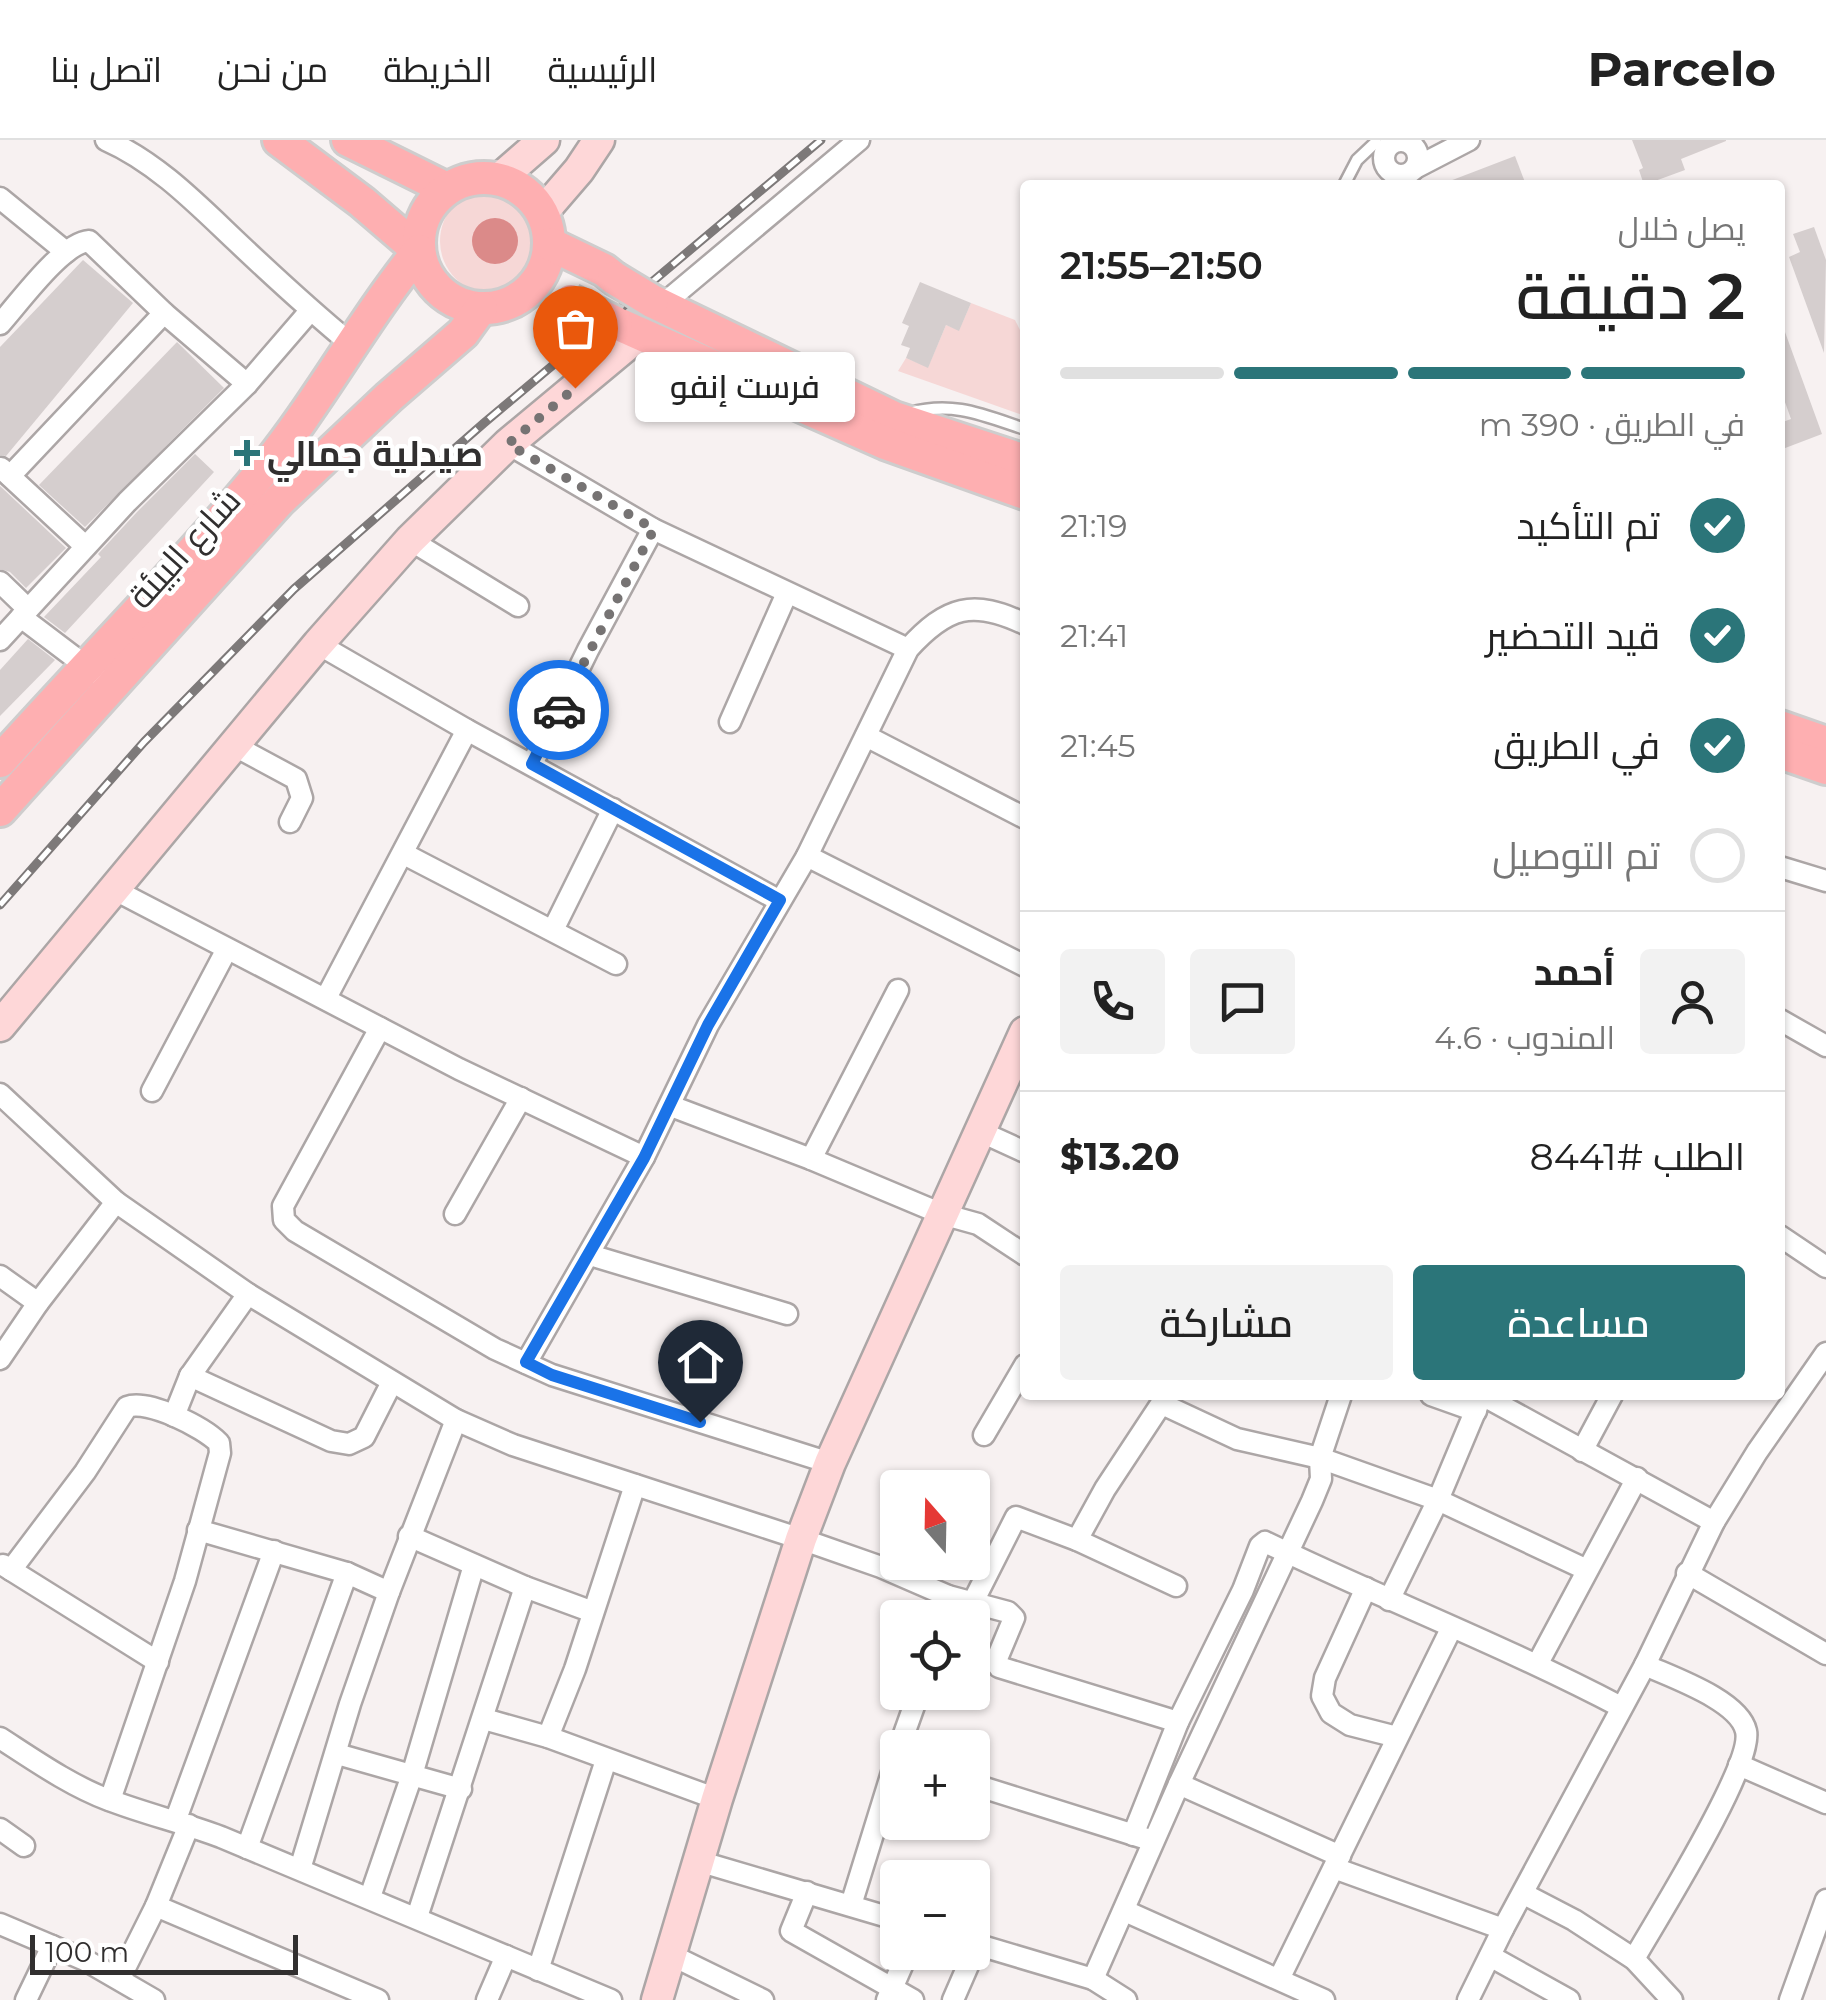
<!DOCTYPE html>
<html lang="ar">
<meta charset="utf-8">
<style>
body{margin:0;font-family:Montserrat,Cairo,sans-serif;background:#f2f2f2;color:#222;direction:rtl;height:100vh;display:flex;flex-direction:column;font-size:38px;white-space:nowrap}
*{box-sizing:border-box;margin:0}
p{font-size:32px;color:#767676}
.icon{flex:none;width:55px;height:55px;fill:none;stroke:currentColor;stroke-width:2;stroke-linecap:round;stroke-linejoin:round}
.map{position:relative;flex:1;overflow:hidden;direction:ltr}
.drawer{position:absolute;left:1020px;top:40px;width:765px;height:1220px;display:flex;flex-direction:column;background:#fff;border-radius:10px;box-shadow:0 2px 8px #0004;direction:rtl}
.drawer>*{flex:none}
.needle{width:65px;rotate:340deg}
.buttons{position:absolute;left:880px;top:1330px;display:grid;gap:20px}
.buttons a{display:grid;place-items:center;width:110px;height:110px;border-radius:10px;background:#fff;box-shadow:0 2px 8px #0004;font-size:50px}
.scale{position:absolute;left:30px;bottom:25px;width:268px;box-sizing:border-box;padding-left:10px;border:5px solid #312f2f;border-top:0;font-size:28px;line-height:35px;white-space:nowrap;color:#312f2f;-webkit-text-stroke:8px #fff;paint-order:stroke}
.pin{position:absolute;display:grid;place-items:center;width:85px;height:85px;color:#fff;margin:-102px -42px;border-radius:50% 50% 50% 0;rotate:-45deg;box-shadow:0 0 10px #0007}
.pin .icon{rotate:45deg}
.courier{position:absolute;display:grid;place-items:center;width:100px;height:100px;margin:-50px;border:8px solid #1a73e8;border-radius:50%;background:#fff;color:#222;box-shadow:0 2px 12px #0007}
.bubble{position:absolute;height:70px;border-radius:10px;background:#fff;box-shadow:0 2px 8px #0004;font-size:32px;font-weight:600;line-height:70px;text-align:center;direction:rtl}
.overview em{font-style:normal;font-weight:600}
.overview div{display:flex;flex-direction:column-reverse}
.overview{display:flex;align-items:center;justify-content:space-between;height:170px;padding:0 40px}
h1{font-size:65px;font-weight:600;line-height:75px}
.bar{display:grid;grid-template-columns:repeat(4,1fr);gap:15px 10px;align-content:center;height:120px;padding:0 40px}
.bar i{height:12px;border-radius:8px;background:#e0e0e0}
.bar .current{background:#2b7579}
.bar p{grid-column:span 4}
.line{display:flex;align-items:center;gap:25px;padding:0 40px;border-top:2px solid #e0e0e0}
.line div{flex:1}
.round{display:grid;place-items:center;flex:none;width:105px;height:105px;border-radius:10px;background:#f2f2f2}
ol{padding:0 40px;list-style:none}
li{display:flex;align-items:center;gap:30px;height:110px}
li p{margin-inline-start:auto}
li .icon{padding:10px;border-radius:50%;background:#2b7579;color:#fff;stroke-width:4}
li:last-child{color:#767676}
li i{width:55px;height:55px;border:5px solid #e0e0e0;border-radius:50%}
.button{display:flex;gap:20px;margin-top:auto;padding:20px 40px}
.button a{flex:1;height:115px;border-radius:10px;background:#2b7579;color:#fff;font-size:40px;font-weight:600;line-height:115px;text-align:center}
.button a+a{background:#f2f2f2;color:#222}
header{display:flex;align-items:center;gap:60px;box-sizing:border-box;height:140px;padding:0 50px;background:#fff;border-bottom:2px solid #e0e0e0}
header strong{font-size:48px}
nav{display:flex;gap:55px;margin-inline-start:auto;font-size:35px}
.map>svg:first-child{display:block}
</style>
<header>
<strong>Parcelo</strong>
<nav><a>الرئيسية</a><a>الخريطة</a><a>من نحن</a><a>اتصل بنا</a></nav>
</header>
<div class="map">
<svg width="1826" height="1860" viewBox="0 0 1826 1860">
<rect width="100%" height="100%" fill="#f7f1f1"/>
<g fill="#f6d7d6">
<circle cx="493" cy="101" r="53"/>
<path d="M971,163l44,17 10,20v76l-127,-45 8,-13 22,9 18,-42 13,5z"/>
</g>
<circle fill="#db8a89" cx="495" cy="101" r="23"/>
<g fill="#d5cece">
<path d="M1632,0h94v1l-45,18 4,11 -41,15 -5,-15 4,-2z"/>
<path d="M1515,16l11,29h-84v-1z"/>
<path d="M1814,87l12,33 -2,93 -35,-96 11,-5 -7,-18z"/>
<path d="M83,120l50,43 -127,153 -6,-1v-108z"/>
<path d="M920,142l51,21 -12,28 -13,-6 -18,43 -22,-10 4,-10 -9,-3 8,-19 -7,-3z"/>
<path d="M1781,181l41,113 -42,16v-27l11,-4 -11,-31z"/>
<path d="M177,202l47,46 -139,139 -46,-42z"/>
<path d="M195,314l19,18 -149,161 -21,-16 57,-60 -3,-3 39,-42z"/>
<path d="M0,346l66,62 -40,40 -16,-16 -10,-3z"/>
<path d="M28,499l27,21 -55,56v-46z"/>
</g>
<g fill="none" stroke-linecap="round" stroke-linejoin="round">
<g stroke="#aca6a6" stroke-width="15">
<g id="lane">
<path d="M1344,45l13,-25 19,-18"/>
<path d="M909,273c45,-12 74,2 116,16"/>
</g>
</g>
<g stroke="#aca6a6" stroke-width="25">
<g id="street">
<path d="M106,0c50,22 90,63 129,100 38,36 76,71 116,104"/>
<circle cx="1401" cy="18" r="17"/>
<path d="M1415,28l54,-28"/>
<path d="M0,58l66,54"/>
<path d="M661,166l198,-166"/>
<path d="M0,184c19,-21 62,-81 89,-83l75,72 83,71"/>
<path d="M508,304l145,85 255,120"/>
<path d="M1,328l84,78"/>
<path d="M10,336l154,-163"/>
<path d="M410,400l108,66"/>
<path d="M0,442l28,27"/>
<path d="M21,477l74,56"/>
<path d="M0,500l127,-138 120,-118 63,-73"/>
<path d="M318,504l149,86 313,171"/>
<path d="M730,582l57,-129"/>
<path d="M866,596l159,82"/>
<path d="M233,605l63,34 6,19 -12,24"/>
<path d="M532,624l56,-114 65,-121"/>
<path d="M404,714l212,110"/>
<path d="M807,716l218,110"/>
<path d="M1780,727l46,14"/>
<path d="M113,749l346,180 185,88"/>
<path d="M553,790l60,-121"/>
<path d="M326,858l141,-268"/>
<path d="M1780,880l46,26"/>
<path d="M380,888l-97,178 1,14 11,11 200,118 57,26 278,88"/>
<path d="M152,951l75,-142"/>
<path d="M0,954l116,108 132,92 208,126 57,25 288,94 80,28 67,29 60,16 6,6 -18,43 3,6 179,55"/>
<path d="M671,966l140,53 131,55 36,10 47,31"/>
<path d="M979,991l46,21"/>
<path d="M811,1019l87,-169"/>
<path d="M455,1074l66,-116"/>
<path d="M1780,1096l46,31"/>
<path d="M590,1115l197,59"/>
<path d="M0,1136l38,27"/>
<path d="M0,1219l38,-56 78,-101"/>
<path d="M526,1223l118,-206 64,-132 99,-169 101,-207c39,-43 65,-50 117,-25"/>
<path d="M190,1236l141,65 18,3 15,-7 28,-55"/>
<path d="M1431,1255l45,16"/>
<path d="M1482,1255l232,127"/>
<path d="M1162,1264l75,35 83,19 118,42 147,69"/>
<path d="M174,1276l16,-40 58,-82"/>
<path d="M984,1295l41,-70"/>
<path d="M1582,1311l30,-56"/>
<path d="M198,1390l149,43 42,19"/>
<path d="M409,1396l116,51 68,25"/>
<path d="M1077,1400l99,46"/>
<path d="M3,1425l155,97"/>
<path d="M11,1430l74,-98 42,-65c21,-8 76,20 92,36l1,10 -35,128 -75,219"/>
<path d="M1687,1433l139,81"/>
<path d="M1366,1448l-41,90 -3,18 9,17 19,12 47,12"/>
<path d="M1389,1460l49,-100 44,-105"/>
<path d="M973,1462l43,-85 61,23 28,-51 62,-94"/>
<path d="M942,1478l6,-22"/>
<path d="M1538,1523l99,-185"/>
<path d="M484,1579l64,18 169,62"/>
<path d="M548,1597l27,-68 60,-184"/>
<path d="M0,1598c34,22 71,48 109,62 37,14 75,23 112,37l390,163"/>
<path d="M899,1608l20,-56"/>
<path d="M337,1614l124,35"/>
<path d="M1739,1625l87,38"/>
<path d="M972,1644l175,55"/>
<path d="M1179,1644l161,72"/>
<path d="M176,1679l98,-268"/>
<path d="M0,1689l24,17"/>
<path d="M1133,1695l45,-113 65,-132 17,-44 5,-4c118,57 240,104 356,165"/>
<path d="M247,1708l100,-275"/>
<path d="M698,1721l200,59"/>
<path d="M1334,1728l169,61"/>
<path d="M300,1729l50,-165 39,-112 67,-172"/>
<path d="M807,1752l-16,39 122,69"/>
<path d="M1524,1754l50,26 60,39 38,41"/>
<path d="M370,1757l42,-122 62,-210"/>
<path d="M851,1765l47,-152"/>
<path d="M156,1766l222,94"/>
<path d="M1125,1771l199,89"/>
<path d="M417,1777l108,-330"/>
<path d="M0,1784l85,36 69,40"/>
<path d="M972,1803l121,36 33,21"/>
<path d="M669,1814l94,46"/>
<path d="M1490,1816l79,44"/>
<path d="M1634,1819c21,-37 120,-194 112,-228 -7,-31 -75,-54 -101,-66"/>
<path d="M538,1830l68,-210"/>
<path d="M120,1838l36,-72 33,-81"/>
<path d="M1093,1839l86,-195 133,-283 9,-22 -1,-21 21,-63"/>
<path d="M1279,1839l172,-350"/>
<path d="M26,1860l26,-54"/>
<path d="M487,1860l19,-44"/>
<path d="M887,1860l21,-48"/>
<path d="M953,1860l24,-55"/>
<path d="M1468,1860l35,-71 142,-264 69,-143 43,-70 69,-99"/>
<path d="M1790,1860l36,-100"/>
</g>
</g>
<g stroke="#aca6a6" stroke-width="35">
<g id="secondary">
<path d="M498,40l46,-40"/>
<path d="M542,73l37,-43 20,-30"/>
<path d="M0,886l318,-382 92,-104 98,-96 131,-109"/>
<path d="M657,1860l60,-201 84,-260 29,-76 195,-431"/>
</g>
</g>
<g stroke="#cecdcd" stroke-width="38">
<g id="primary">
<path d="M279,0l83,62 57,49"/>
<path d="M348,0l99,49"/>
<circle cx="484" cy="103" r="65"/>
<path d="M550,104l54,26 10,8"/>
<path d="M652,161l242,117 131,43"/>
<path d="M616,183l269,120 140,50"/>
<path d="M1780,587l46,16"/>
<path d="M1780,612l46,16"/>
<path d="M0,621c86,-96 178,-188 260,-287 59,-71 101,-152 159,-223"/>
<path d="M0,670l279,-309 110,-104 74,-64 18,-25"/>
</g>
</g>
<use href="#lane" stroke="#fff" stroke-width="10"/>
<use href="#street" stroke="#fff" stroke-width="20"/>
<use href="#secondary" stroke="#fed7d8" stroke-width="30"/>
<use href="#primary" stroke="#feafb1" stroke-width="32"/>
<g stroke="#7d7979" stroke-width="9">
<path id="rail" d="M0,765l144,-163 150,-153 190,-166 337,-283"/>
</g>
<use href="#rail" stroke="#fff" stroke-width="5" stroke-dasharray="15" stroke-linecap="butt"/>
<g stroke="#cecdcd" stroke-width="38" stroke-linecap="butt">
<g id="primary-bridge">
<path d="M614,138l38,23"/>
<path d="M571,161l45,22"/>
</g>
</g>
<use href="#primary-bridge" stroke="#feafb1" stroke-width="32"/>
</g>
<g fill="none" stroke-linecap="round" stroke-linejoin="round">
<path stroke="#767373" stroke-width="10" stroke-dasharray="0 18" d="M559,570l95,-181 -146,-85 67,-56"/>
<path stroke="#1a73e8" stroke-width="12" d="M559,570l-27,54 248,136 -72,125 -64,133 -118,204 26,13 148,47"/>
</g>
<path fill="#2b7579" stroke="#fff" stroke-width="4" d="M242 298h10v10h10v10h-10v10h-10v-10h-10v-10h10z"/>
<g text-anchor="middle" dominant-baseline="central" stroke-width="9" stroke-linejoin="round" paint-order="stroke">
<g font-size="35" font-weight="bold" fill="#312f2f" stroke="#fff" text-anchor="start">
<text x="267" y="313">صيدلية جمالي</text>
</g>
<g font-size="35" fill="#312f2f" stroke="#fff">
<text transform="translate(184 408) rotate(-48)">شارع البيئة</text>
</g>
</g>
</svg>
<div class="buttons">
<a><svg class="needle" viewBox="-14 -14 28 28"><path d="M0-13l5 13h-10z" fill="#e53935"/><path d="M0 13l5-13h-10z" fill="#767676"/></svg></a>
<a><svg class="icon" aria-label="locate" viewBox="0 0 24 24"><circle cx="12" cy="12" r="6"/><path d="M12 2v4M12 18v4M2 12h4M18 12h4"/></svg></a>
<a>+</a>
<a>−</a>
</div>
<div class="scale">100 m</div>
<div class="pin" style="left:575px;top:248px;background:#ea580c"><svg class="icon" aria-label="bag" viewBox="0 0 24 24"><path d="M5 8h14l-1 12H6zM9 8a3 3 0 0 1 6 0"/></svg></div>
<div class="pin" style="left:700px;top:1282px;background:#1f2937"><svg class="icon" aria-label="home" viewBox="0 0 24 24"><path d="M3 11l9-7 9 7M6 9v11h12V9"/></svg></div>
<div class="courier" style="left:559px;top:570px"><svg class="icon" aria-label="car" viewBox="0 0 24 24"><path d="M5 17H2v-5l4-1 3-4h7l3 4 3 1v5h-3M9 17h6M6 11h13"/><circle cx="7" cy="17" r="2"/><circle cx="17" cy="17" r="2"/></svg></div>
<div class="bubble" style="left:635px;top:212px;width:220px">فرست إنفو</div>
<section class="drawer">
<div class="overview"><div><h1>2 دقيقة</h1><p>يصل خلال</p></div><em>21:50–21:55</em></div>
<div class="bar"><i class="current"></i><i class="current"></i><i class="current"></i><i></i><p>في الطريق · 390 m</p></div>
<ol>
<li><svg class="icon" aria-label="check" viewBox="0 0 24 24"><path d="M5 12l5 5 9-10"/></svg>تم التأكيد<p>21:19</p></li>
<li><svg class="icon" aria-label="check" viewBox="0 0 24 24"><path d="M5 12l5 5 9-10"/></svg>قيد التحضير<p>21:41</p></li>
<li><svg class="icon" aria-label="check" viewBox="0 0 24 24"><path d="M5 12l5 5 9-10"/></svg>في الطريق<p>21:45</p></li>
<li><i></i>تم التوصيل</li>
</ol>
<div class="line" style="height:180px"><a class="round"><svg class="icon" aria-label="person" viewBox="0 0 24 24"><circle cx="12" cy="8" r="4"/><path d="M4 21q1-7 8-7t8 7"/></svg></a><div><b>أحمد</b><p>المندوب · 4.6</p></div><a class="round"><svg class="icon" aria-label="chat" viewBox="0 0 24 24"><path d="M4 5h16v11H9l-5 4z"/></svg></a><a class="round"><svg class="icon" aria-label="phone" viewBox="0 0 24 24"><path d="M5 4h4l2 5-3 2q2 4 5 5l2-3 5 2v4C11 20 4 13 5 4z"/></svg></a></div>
<div class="line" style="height:130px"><div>الطلب #8441</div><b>$13.20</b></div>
<div class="button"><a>مساعدة</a><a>مشاركة</a></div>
</section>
</div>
